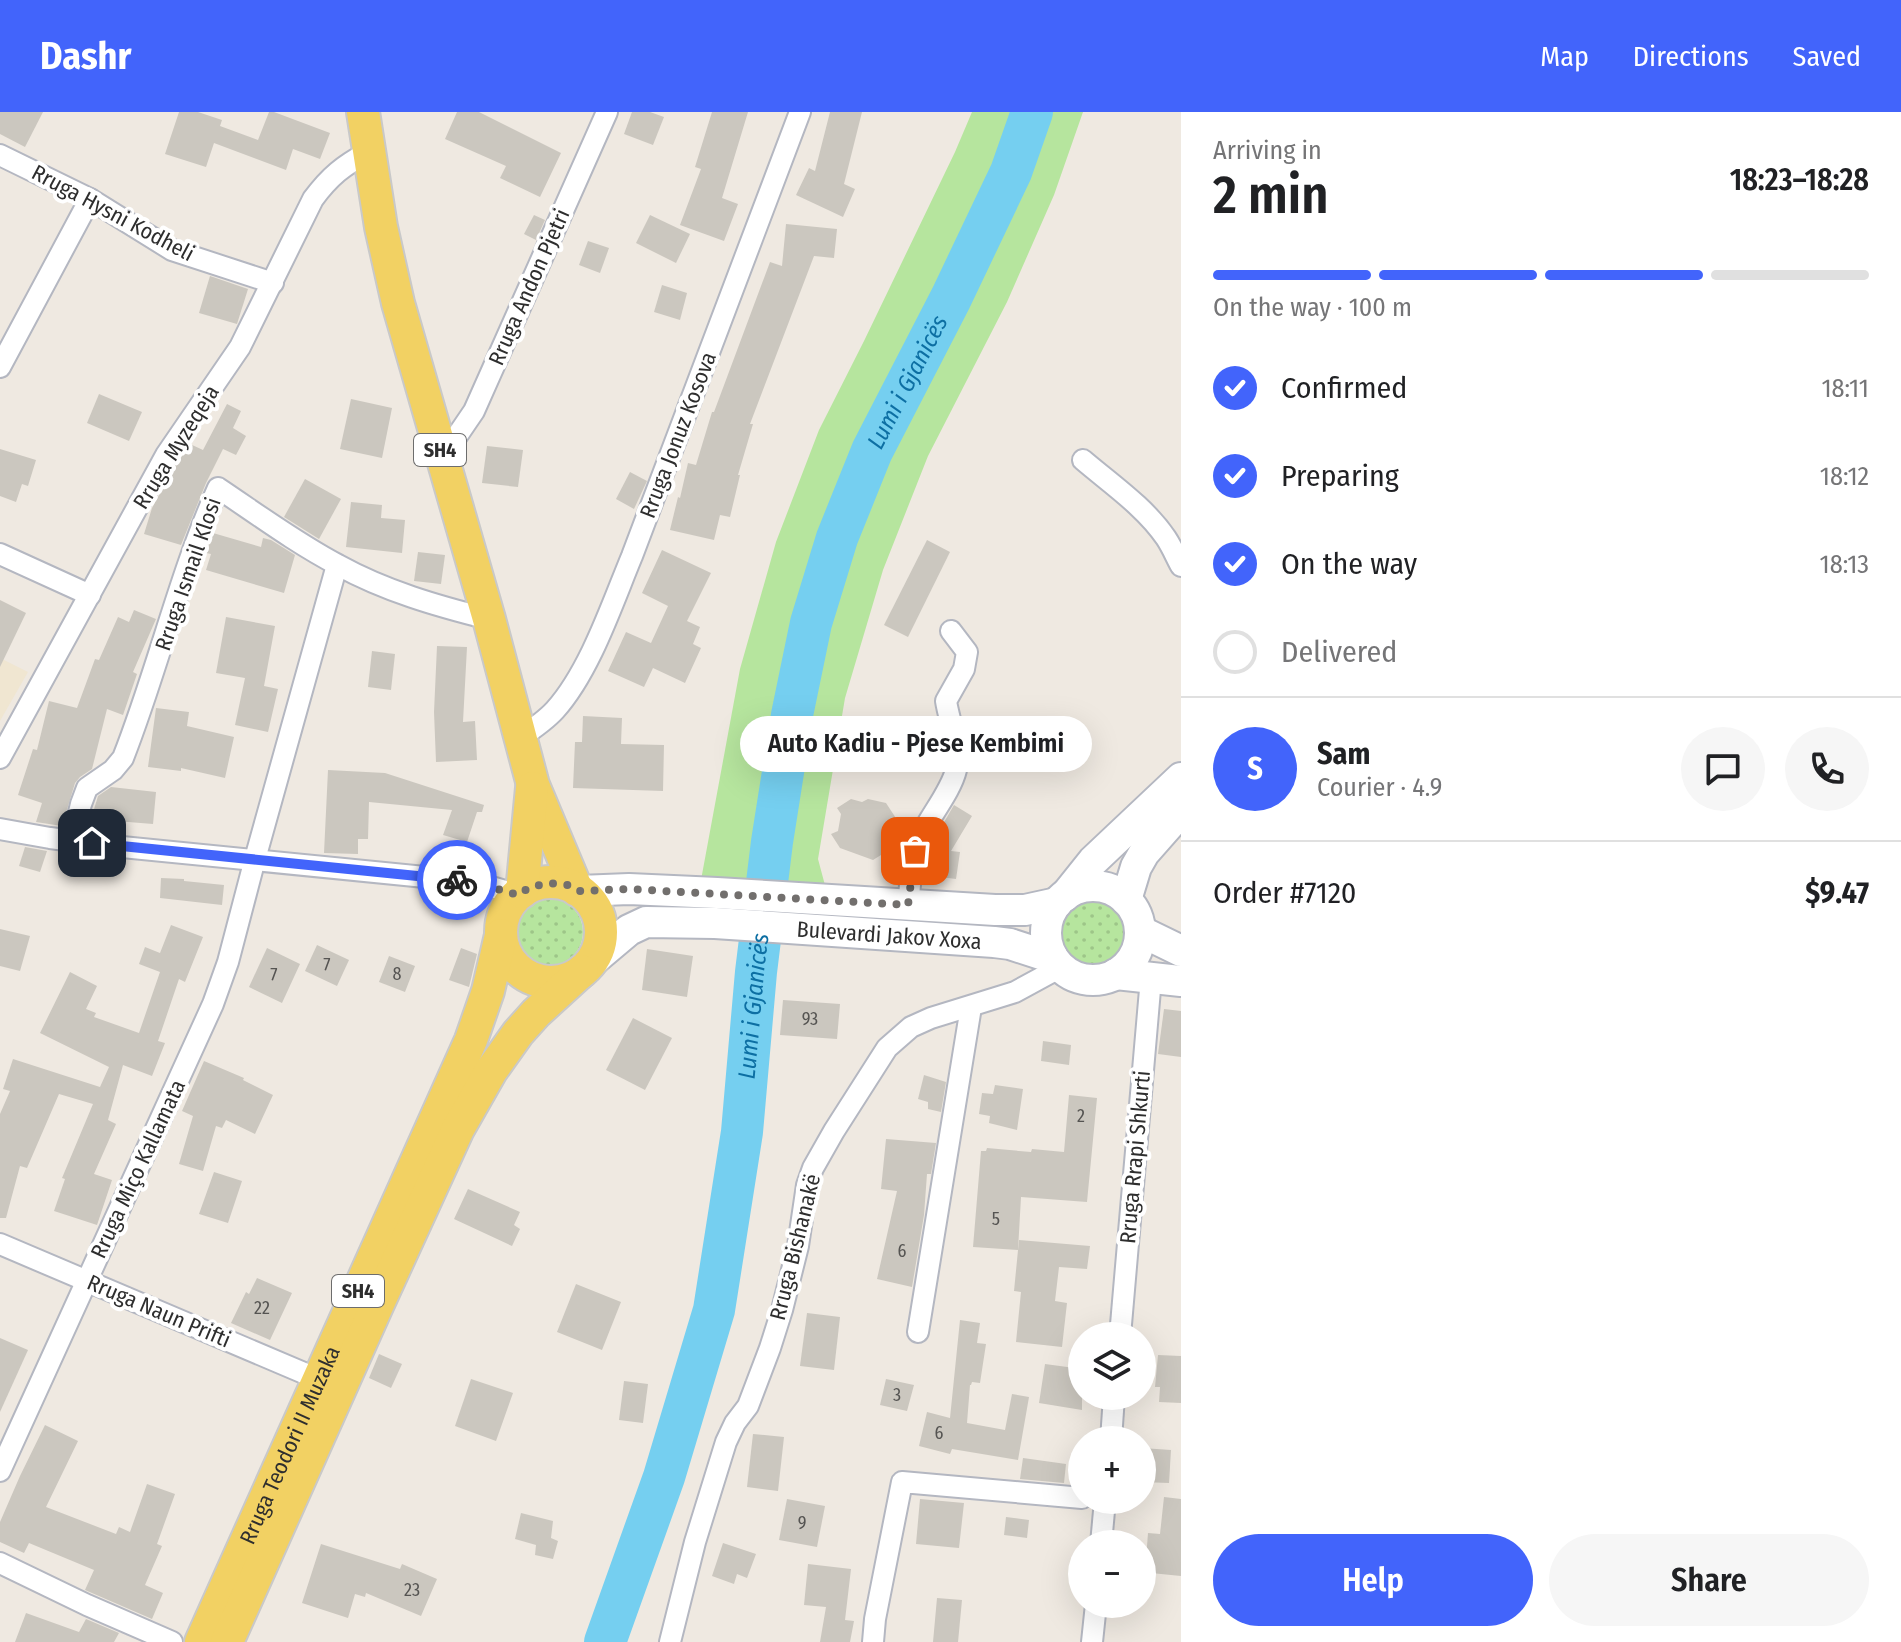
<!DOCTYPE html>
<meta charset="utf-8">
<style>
body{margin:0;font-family:"Fira Sans Condensed",sans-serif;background:#f6f6f6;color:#202124;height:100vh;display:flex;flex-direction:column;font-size:30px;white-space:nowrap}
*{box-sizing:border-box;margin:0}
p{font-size:26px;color:#757577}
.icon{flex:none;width:44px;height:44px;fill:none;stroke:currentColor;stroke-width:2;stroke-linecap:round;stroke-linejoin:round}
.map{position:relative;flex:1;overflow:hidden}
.panel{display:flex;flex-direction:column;background:#fff;width:720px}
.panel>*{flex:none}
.tools{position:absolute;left:1068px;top:1210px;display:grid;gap:16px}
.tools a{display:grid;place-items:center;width:88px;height:88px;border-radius:50%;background:#fff;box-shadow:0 8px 32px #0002;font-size:40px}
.pin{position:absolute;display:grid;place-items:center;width:68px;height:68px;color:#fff;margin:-34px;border-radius:16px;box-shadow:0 4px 12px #0006}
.courier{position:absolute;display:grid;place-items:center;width:80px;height:80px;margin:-40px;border:6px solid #4264fb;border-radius:50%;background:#fff;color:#222;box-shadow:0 2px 10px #0007}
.bubble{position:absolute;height:56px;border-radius:28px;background:#fff;box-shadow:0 8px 32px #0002;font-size:26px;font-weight:600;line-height:56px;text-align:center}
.headline em{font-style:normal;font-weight:600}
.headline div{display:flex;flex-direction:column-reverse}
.headline{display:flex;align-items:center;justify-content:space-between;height:136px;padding:0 32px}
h1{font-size:52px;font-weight:600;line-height:60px}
.bar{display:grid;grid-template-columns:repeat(4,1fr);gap:12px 8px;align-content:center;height:96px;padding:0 32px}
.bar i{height:10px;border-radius:6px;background:#e0e0e0}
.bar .active{background:#4264fb}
.bar p{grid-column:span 4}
.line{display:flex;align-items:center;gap:20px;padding:0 32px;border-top:2px solid #e0e0e0}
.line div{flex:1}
.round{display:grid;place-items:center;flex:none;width:84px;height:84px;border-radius:42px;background:#f6f6f6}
ol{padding:0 32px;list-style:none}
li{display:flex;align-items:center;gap:24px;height:88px}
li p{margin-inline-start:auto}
li .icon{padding:8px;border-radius:50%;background:#4264fb;color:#fff;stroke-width:4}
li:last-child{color:#757577}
li i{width:44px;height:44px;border:4px solid #e0e0e0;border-radius:50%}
.button{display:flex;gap:16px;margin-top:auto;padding:16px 32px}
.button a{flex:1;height:92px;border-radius:48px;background:#4264fb;color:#fff;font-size:32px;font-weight:600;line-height:92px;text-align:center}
.button a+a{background:#f6f6f6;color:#202124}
header{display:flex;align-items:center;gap:48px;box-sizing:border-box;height:112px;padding:0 40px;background:#4264fb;color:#fff}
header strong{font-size:38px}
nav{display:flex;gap:44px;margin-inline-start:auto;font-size:28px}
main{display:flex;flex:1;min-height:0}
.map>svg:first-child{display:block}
</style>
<header>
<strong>Dashr</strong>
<nav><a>Map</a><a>Directions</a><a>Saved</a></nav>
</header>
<main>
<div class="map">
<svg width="1181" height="1530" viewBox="0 0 1181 1530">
<defs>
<pattern id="grass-dots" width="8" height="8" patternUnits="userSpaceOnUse" patternTransform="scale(2)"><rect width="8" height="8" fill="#b6e59e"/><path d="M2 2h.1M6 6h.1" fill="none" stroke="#9dc588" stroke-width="1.8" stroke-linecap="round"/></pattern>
</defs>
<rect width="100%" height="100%" fill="#efe9e1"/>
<path fill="#f0e6d1" d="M0,546l28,14 -28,49z"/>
<g fill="url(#grass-dots)">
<circle cx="549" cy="820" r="34"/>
<circle cx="1092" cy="821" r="34"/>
</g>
<path fill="#b6e59e" d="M972,0h111l-29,83 -47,107 -79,154 -45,114 -38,128 -27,161 8,30 -125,-9 39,-211 36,-127 43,-112 45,-89 91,-189z"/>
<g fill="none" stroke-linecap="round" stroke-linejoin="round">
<path stroke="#75cff0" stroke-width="42" id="s1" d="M605,1530l59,-165 50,-167 28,-178 14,-160 16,-130 20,-127 19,-92 26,-85 35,-87 79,-153 60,-126 21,-60"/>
</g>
<g fill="#cbc7bf">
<path d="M0,0h43l-18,35 -25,-13z"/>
<path d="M179,0h19l24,8 -2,6 38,14 11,-28h5l56,21 -10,26 -27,-10 -7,21 -72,-27 -8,24 -41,-13z"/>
<path d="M457,0h22l82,41 -21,44 -40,-19 6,-12 -61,-27z"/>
<path d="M632,0h18l14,5 -11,28 -29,-11z"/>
<path d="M712,0h36l-26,86 16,6 -14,37 -44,-16 21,-56 -6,-2z"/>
<path d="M830,0h32l-18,72 11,5 -12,28 -47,-22 13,-27 6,3z"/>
<path d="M534,103l11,5 -9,20 -12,-6z"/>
<path d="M650,103l40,19 -14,29 -40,-20z"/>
<path d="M786,112l51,5 -3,29 -20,-2 -64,168h3l-15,51h2l-10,42 -10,-2 -6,25 -44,-10 8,-33 2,1 8,-35 8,2 16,-53h2l56,-150 12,4z"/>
<path d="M588,129l21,7 -9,25 -21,-8z"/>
<path d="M210,164l38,13 -11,35 -38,-11z"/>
<path d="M662,173l25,8 -7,27 -26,-8z"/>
<path d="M99,282l43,18 -13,29 -42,-18z"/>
<path d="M351,287l41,9 -10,50 -42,-9z"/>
<path d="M227,292l14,7 -8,17 13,8 -10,19 -13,-6 -17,34 -25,62 -37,-11 8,-26 25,-46 13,-18 13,6z"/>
<path d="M487,334l36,4 -5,37 -36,-4z"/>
<path d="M0,337l36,11 -8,26 -6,-2 -6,18 -16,-6z"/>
<path d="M630,360l17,9 -13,28 -18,-10z"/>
<path d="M305,367l36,20 -22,40 -35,-22z"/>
<path d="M351,390l31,3 -1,13 24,2 -3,33 -56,-6z"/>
<path d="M213,421l48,14 2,-9 8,2 24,15 -11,38 -78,-23 5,-16 -5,-1z"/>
<path d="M927,428l23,12 -42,85 -24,-12z"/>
<path d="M662,438l49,23 -24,48 13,6 -7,17 8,4 -16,35 -32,-15 -9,19 -36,-16 18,-39 25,11 17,-37 -26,-13z"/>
<path d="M418,440l27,3 -4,29 -27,-3z"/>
<path d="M0,488l26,13 -26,54z"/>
<path d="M134,498l22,9 -23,53 4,2 -14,41 -16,-6 -15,60 -12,8 -5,6 -13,43 -26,-4 6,-19 -24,-8 15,-46 4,1 12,-49 28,7 18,-49 4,1 19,-43 11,5z"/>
<path d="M226,505l49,9 -11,60 14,3 -10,43 -33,-7 10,-47 -29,-5z"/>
<path d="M437,534l30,1 -4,75 12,-1 2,39 -41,2 -2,-50z"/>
<path d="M372,539l23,3 -4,36 -23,-3z"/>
<path d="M156,596l33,4 -2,14 47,11 -9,41 -44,-10v3l-33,-4z"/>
<path d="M583,604l39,2 -1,26 43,1 -1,46 -90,-3 2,-46h7z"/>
<path d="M905,615l30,10 -8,24 -13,-4 -4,10 -17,-6z"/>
<path d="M328,658l57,3 99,32 -2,7h-5l-10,30 -24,-7 9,-25 -83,-8 -1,37h-10v15l-34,-1z"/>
<path d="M111,675l45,5 -3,32 -62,-5 7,-23z"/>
<path d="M851,687l11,3 6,-3 18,4 21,32 -2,5 -32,20 -33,-12 -9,-14 7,-3 3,-17 -4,-6z"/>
<path d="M954,693l18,11 -21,35 9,1 -4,27 -32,-4 3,-19 5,-13z"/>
<path d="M25,735l22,4 -7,21 -21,-6z"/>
<path d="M161,766l23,1v2l40,4 -2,20 -62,-7z"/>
<path d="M171,813l32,12 -18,45 -6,-3 -21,62 7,2 -13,33 -29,-11 -15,55 8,4 -22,50 18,6 -15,45 -43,-14 11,-32 -3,-1 31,-74 -34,-10 -32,74 -7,-2 -14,52h-6v-104l10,-23 -7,-2 10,-30 87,28 9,-20 -69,-34 30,-61 27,14 -11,23 10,4 -2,4 45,16 21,-61 -21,-8 6,-17 15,6z"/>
<path d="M0,817l30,7 -10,35 -20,-5z"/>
<path d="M317,833l32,15 -12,26 -32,-15z"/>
<path d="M267,836l33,16 -18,39 -33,-16z"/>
<path d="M461,836l16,6 -8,33 -20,-7z"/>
<path d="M647,837l46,7 -6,41 -45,-7z"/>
<path d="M389,844l26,10 -10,26 -26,-10z"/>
<path d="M783,888l57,4 -3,35 -57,-4z"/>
<path d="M1164,897l17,2v46l-23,-3z"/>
<path d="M633,906l39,20 -27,52 -39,-20z"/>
<path d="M1043,929l28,4 -2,20 -28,-4z"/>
<path d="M204,949l40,17 -1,2 30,15 -18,39 -29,-14 -4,8 -6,-2 -13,45 -24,-7 14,-48 -11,-5z"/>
<path d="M924,963l22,7 -5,30 -13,-3v-7l-10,-3z"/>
<path d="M995,973l28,4 -6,41 -28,-7 1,-7 -11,-2 3,-21 11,1z"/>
<path d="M1069,983l28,3 -10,104 -66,-5 -3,53 -45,-3 8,-96h5l1,-3 44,4 1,-3 32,3z"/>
<path d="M886,1027l50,4 -5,31h-4l-3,41 -12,72 -35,-8 20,-88 -16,-2z"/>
<path d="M214,1060l28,9 -14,42 -29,-9z"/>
<path d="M468,1077l52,23 -6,13 6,4 -8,17 -58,-27z"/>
<path d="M1019,1128l71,6 -3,23 -28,-2 -4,34 12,2 -5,44 -46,-5 5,-50 -7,-1z"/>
<path d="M257,1166l35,15 -22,47 -39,-17 15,-31 3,2z"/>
<path d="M576,1172l45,18 -19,48 -45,-18z"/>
<path d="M807,1201l33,4 -6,53 -34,-4z"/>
<path d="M960,1208l20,3 -3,20 9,1 -6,39 -8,-1 -1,3h-1l-3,38 38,7 7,-36 17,3 -11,63 -66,-11 -2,5 -31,-8 8,-34 23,6z"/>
<path d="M0,1226l28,12 -28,62z"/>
<path d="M379,1242l23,10 -11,24 -22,-10z"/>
<path d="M1158,1243l23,1v47l-22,-1 1,-15h-5z"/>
<path d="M1045,1252l37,5v41l-43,-7z"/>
<path d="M471,1267l42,14 -17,48 -41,-15z"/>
<path d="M886,1267l28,6 -7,26 -27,-6z"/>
<path d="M624,1269l24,3 -5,39 -24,-3z"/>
<path d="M45,1313l33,16 -32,66 70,27 3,-7 11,5 17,-48 28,10 -18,50 5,2 -17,39 18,8 -11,26 -67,-29 9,-20 -65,-27 -5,10 -24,-11v-20l20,-46z"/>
<path d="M753,1322l31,3 -6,54 -31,-4z"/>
<path d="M1142,1336l29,2 -2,33 -27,-1z"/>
<path d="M1023,1346l43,6 -2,19 -44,-4z"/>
<path d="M1164,1385l17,2v77l-30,-3 1,-13 -6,-1 2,-26 12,1z"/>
<path d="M787,1387l38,7 -8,41 -38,-7z"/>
<path d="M920,1387l44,4 -5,45 -43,-4z"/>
<path d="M521,1401l32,8 -2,17 7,3 -5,18 -18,-4 1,-10 -21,-6z"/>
<path d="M1006,1405l23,3 -2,18 -23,-3z"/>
<path d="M723,1431l33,11 -9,24 -10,-4 -3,10 -22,-8z"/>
<path d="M321,1432l79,25 2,-5 35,15 -16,37 -55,-23 -1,4 -10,-3 -7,24 -46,-15z"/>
<path d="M808,1452l43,5 -6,51 9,1 -4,21h-30l6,-35 -22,-2z"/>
<path d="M937,1486l25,2 -4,42h-25z"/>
<path d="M26,1501l53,19 7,-13 33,14 -5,9h-99z"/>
</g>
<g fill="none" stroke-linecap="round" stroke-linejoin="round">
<g stroke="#b4b7c1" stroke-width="24">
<g id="street">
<path d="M0,43l90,44 82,51 101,33"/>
<path d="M0,255l90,-168"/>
<path d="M442,346l32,-47 133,-299"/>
<path d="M1083,348c28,24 62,47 83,78 6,9 10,19 15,28"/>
<path d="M0,442l90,41"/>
<path d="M521,625c12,-8 24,-16 34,-27 35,-39 57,-106 77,-154l168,-444"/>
<path d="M0,646l166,-303 74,-108 73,-148c17,-23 30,-33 55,-47"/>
<path d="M0,717l50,9 62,8 343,34 40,8 23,7"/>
<path d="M72,729l9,-37 6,-16 26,-18 10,-12c35,-89 56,-183 95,-270 39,26 78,55 120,77 47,26 99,41 151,54"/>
<path d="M908,793c3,-22 2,-48 12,-68 10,-21 31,-46 36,-67 5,-20 -7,-49 -10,-69l18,-32 3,-17 -16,-21"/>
<path d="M0,1132l318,135"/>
<path d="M918,1220l53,-325"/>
<path d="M1120,1224l31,-358"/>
<path d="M1111,1328l3,-44"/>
<path d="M0,1359l213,-467 15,-42 27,-103 82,-294"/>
<path d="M1101,1432l4,-44"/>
<path d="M0,1451l87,42 85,37"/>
<path d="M670,1530l25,-100 31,-100 9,-19 13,-17 22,-58 12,-38 16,-64 9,-61 6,-17 21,-37 53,-83 24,-21 20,-9 84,-26 46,-25"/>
<path d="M873,1530l2,-23 27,-137 180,16"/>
<path d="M1092,1530l4,-38"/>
</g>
</g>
<g stroke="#b4b7c1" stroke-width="34">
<g id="secondary">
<circle cx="1093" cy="821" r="47"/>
<path d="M579,779l50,-2 88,4 278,17h30l32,-7"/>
<path d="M1065,784l28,-35 88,-83"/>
<path d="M1126,788l10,-33 8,-14 37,-42"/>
<path d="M1140,819l41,20"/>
<path id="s2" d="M591,850l38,-32 17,-8 69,1 279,19 16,2 43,14"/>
<path d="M1116,862l65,7"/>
</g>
</g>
<g stroke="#c9c9c9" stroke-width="36">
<g id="primary">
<path d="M363,0l18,115 17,76 91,316 44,166 44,105"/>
<circle cx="551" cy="820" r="50"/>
<path d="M522,780l10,-104"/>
<path id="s3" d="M201,1530l270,-602 17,-49 13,-56"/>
<path d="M227,1530l150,-336 81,-177 33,-58 27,-38 18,-20 46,-42"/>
</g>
</g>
<use href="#street" stroke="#fff" stroke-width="20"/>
<use href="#secondary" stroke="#fff" stroke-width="30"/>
<use href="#primary" stroke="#f2d163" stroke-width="32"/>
</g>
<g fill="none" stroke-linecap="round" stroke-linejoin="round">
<path stroke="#726f6d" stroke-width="8" stroke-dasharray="0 14.4" d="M457,768l20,3 41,12 12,-8 19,-4 19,2 11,6 50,-2 279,16 7,-54"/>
<path stroke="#4264fb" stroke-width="10" d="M92,731l365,37"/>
</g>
<g text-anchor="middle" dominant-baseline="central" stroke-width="8" stroke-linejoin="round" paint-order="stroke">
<g font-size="18" fill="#555452">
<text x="327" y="853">7</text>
<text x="397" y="862">8</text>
<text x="274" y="863">7</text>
<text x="810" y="907">93</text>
<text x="1081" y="1004">2</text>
<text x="996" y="1107">5</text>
<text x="902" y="1139">6</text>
<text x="262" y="1196">22</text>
<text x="897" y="1283">3</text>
<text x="939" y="1321">6</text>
<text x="802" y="1411">9</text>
<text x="412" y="1478">23</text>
</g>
<g fill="#fff" stroke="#6d6d6d" stroke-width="2">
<rect x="414" y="322" width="52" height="32" rx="6"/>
<rect x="332" y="1163" width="52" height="32" rx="6"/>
</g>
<g font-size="20" font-weight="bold" fill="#2e2e2e">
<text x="440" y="338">SH4</text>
<text x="358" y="1179">SH4</text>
</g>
<g font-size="22" fill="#2e2e2e" stroke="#fff">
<text transform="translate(113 101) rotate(28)">Rruga Hysni Kodheli</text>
<text transform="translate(529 175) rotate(-66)">Rruga Andon Pjetri</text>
<text transform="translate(678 323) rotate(-69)">Rruga Jonuz Kosova</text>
<text transform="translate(176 335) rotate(-58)">Rruga Myzeqeja</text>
<text transform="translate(188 462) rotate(-71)">Rruga Ismail Klosi</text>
<text stroke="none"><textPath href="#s2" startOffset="312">Bulevardi Jakov Xoxa</textPath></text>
<text transform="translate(1135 1045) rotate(-85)">Rruga Rrapi Shkurti</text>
<text transform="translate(138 1057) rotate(-65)">Rruga Miço Kallamata</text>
<text transform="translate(795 1135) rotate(-76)">Rruga Bishanakë</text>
<text transform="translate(159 1199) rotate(23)">Rruga Naun Prifti</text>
<text stroke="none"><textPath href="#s3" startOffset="216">Rruga Teodori II Muzaka</textPath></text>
</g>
<g font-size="24" font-style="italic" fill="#0d6fa3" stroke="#fff">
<text stroke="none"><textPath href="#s1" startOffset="1304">Lumi i Gjanicës</textPath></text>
<text stroke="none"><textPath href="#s1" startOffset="656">Lumi i Gjanicës</textPath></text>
</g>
</g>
</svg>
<div class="tools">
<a><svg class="icon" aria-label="layers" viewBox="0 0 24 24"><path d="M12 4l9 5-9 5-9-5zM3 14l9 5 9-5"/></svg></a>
<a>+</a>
<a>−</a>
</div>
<div class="pin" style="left:915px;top:739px;background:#ea580c"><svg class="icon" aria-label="bag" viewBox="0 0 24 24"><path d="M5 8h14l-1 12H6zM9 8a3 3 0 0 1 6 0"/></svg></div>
<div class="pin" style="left:92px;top:731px;background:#1f2937"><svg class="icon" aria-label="home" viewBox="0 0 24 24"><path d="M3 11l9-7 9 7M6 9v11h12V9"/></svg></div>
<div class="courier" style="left:457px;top:768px"><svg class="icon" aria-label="bike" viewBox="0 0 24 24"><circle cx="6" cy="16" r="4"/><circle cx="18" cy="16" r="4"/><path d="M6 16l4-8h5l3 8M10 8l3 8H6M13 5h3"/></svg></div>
<div class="bubble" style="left:740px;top:604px;width:352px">Auto Kadiu - Pjese Kembimi</div>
</div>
<section class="panel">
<div class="headline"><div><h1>2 min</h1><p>Arriving in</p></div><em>18:23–18:28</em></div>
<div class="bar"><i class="active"></i><i class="active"></i><i class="active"></i><i></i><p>On the way · 100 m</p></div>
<ol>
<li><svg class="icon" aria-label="check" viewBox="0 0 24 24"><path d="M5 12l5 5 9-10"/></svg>Confirmed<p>18:11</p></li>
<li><svg class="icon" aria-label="check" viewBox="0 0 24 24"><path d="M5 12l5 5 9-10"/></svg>Preparing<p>18:12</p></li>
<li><svg class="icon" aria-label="check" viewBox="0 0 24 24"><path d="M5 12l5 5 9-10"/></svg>On the way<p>18:13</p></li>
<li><i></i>Delivered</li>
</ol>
<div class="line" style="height:144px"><b class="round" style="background:#4264fb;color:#fff">S</b><div><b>Sam</b><p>Courier · 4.9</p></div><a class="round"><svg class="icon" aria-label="chat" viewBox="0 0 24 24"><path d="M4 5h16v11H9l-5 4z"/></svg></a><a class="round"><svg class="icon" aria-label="phone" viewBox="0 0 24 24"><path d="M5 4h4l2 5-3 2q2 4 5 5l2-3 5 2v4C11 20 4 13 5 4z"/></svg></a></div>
<div class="line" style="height:104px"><div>Order #7120</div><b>$9.47</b></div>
<div class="button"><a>Help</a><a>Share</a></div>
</section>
</main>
